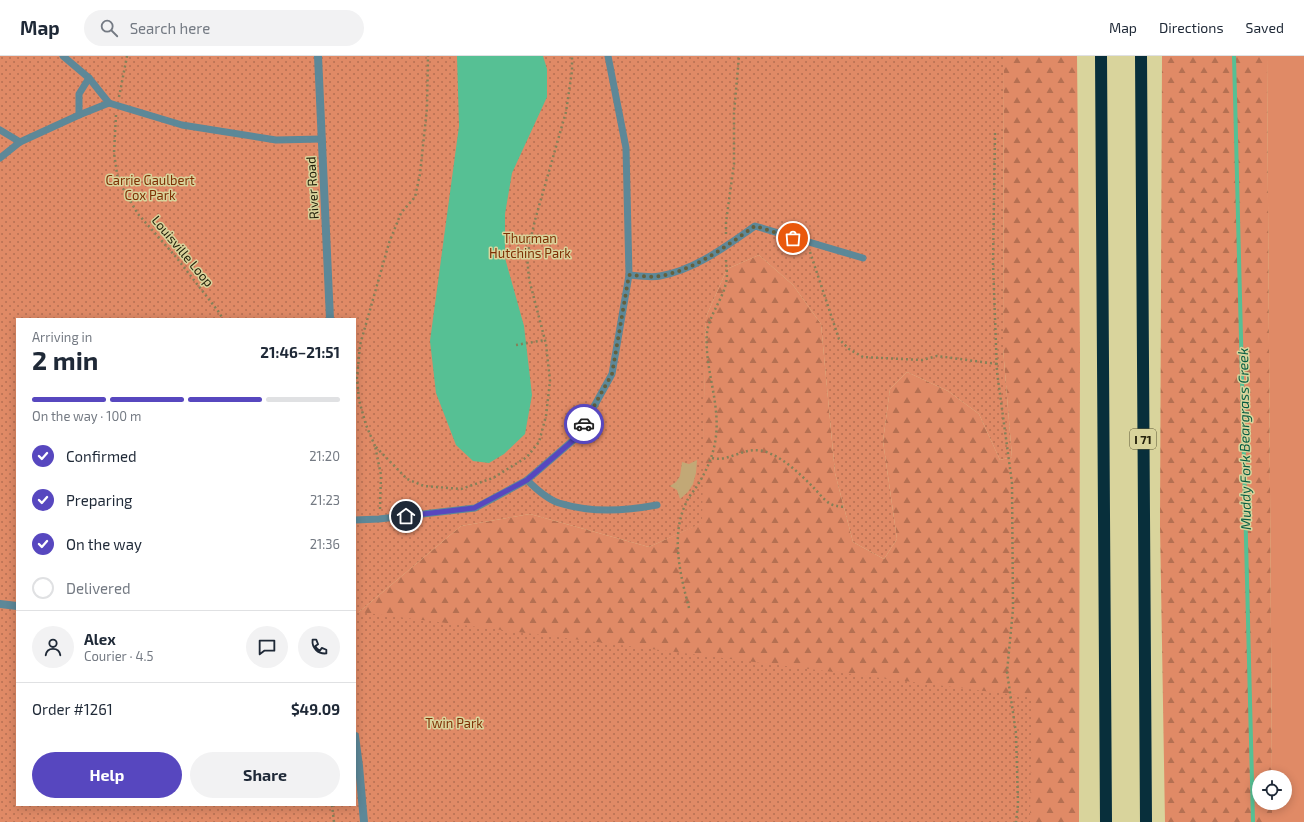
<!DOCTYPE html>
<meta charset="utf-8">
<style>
body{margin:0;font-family:"Exo 2",sans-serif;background:#f2f2f3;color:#1f2937;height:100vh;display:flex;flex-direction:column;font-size:15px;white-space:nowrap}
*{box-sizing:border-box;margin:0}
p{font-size:13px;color:#747a83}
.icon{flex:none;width:22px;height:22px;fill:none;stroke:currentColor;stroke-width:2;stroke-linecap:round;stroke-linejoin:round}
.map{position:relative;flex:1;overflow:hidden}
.side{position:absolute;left:16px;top:262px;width:340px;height:488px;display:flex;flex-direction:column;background:#fff;border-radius:0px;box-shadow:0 2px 10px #0003}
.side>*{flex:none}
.fabs{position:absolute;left:1252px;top:714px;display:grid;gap:8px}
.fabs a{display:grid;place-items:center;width:40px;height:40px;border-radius:50%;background:#fff;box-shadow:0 2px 10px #0003;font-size:20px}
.pin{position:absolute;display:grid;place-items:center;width:34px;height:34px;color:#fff;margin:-17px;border:2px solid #fff;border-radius:50%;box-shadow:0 1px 4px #0007}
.courier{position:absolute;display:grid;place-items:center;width:40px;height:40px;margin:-20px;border:3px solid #5747bf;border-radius:50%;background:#fff;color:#222;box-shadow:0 1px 5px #0007}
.headline em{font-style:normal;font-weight:700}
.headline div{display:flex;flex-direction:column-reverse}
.headline{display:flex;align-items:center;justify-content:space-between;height:68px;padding:0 16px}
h1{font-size:26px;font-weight:700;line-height:30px}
.bar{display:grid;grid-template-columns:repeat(4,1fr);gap:6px 4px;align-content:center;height:48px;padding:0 16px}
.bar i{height:5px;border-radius:3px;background:#e0e1e3}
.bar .on{background:#5747bf}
.bar p{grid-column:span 4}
.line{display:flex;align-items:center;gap:10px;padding:0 16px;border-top:1px solid #e0e1e3}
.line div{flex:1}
.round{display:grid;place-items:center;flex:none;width:42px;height:42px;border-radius:21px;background:#f2f2f3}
ol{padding:0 16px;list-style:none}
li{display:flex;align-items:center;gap:12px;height:44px}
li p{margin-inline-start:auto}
li .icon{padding:4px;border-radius:50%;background:#5747bf;color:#fff;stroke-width:4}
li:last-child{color:#747a83}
li i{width:22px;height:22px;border:2px solid #e0e1e3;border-radius:50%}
.action{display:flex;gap:8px;margin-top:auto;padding:8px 16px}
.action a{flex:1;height:46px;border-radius:24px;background:#5747bf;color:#fff;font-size:16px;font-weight:700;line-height:46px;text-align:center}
.action a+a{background:#f2f2f3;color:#1f2937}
header{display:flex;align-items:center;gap:24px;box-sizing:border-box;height:56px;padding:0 20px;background:#fff;border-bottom:1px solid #e0e1e3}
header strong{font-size:19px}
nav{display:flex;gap:22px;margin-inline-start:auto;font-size:14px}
.search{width:280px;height:36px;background:#f2f2f3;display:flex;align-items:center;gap:10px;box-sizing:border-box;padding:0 14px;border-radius:22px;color:#747a83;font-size:15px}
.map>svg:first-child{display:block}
</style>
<header>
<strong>Map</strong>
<div class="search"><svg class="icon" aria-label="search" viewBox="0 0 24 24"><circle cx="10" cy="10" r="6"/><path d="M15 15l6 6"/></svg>Search here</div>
<nav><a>Map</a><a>Directions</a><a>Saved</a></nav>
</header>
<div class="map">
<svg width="1304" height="766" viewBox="0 0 1304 766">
<defs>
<pattern id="forest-firs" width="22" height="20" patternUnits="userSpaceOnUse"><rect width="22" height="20" fill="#e08a66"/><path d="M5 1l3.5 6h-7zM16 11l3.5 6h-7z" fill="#b57052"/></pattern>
<pattern id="park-dots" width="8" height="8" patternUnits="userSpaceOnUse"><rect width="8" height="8" fill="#e08a66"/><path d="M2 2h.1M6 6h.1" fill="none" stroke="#b57052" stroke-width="1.8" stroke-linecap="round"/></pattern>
</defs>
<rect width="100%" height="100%" fill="#d9d49c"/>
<path fill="#e08a66" d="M1267,0h37v766h-32v-19h13v-26h-13z"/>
<g fill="url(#forest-firs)">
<path d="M1004,0h73l3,294 -1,472h-702l-18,-210 102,-86 69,-12 119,33 52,-24 5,-206 21,-48 32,-14 34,30 28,39 14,149 18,69 31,17 13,-20 -14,-98 7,-52 17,-17 41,19 31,23 21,46 12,-3 -9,-109z"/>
<path d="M1162,0h105l5,721h-13v26h13v19h-107l-5,-297z"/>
</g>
<path fill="url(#park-dots)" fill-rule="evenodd" d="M0,0h1004l-1,292 9,109 -12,3 -21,-46 -31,-23 -41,-19 -17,17 -7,52 14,98 -13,20 -31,-17 -18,-69 -14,-149 -28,-39 -34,-30 -32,14 -21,48 -4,206 -53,24 -119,-33 -69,12 -102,86 673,85 -2,125h-1030zM17,263h338v486h-338z"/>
<path fill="#56c094" d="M457,0h86l4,13v28l-35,76 -7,41v44l19,68 8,69 -7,39 -21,20 -15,9 -16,-2 -17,-16 -20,-52 -6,-52 29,-215z"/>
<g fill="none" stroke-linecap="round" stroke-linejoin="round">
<path stroke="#56c094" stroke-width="4" d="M1234,0l19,766"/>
</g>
<path fill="#c2a876" d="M697,404l-1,13 -3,11 -5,8 -8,7 -3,-9 -7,-4 6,-4 4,-6 2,-14 7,2z"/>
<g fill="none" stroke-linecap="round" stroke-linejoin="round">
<g stroke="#848058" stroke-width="2.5" stroke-dasharray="2 3" stroke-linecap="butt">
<path d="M119,41l8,-41"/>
<path d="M116,59l-2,38 4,27 20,34 38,43 42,54 5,8"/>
<path d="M995,77l-2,130 4,109 15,111 1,126 -6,63 9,61 2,71 -2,18"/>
<path d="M726,178v-12l8,-58v-51l5,-57"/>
<path d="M810,196l29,87 10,10 14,8 59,3 15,-4 60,8"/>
<path d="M516,289l29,-5"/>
<path d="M375,390l-9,-21 -7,-25 -2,-22 3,-33 29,-102 12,-30 14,-16 5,-23 7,-66 1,-52"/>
<path d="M712,402c18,5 35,-15 57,-5 17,7 32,22 44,34 5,5 10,12 16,16 4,3 9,3 15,4"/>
<path d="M380,453l1,-34 -6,-29 32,33 17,7 37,3 32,-11 34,-21 12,-15 7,-26 4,-35 -4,-37 -17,-65 -2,-23 8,-36 31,-108 6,-41v-15"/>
<path d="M689,552c-9,-34 -19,-74 -2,-107 2,-5 7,-10 10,-15 10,-16 17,-32 19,-50 4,-35 -12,-69 -9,-103 2,-18 15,-32 19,-50 2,-8 0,-17 0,-24"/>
<path d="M332,749l2,17"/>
</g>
<g stroke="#5d8898" stroke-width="7">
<path d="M63,0l26,22 20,25"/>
<path d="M79,59v-21l10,-16"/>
<path d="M0,74l20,12"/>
<path d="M0,102l20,-16 59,-27 30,-12 73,22 94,15 46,-1"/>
<path d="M629,219c10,1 22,3 31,1 35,-6 66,-30 95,-50l108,32"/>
<path d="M527,424c9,9 20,19 32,23 33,10 65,8 98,2"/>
<path d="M355,464l24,-1 96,-11 52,-28 50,-43 35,-63 17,-99 -3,-127 -18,-92"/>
</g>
<path stroke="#5d8898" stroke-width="8" d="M0,548l17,2"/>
<g stroke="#5d8898" stroke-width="8">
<path d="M318,0l12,263"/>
<path d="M355,680l4,30 5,56"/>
</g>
<g stroke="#082f3b" stroke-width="12">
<path d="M1101,0l5,766"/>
<path d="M1141,0l5,766"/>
</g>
</g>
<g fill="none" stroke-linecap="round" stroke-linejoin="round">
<path stroke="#63603e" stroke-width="4" stroke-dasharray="0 7.2" d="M584,368l28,-50 17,-99c10,0 21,3 31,1 35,-6 66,-30 95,-50l38,12"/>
<path stroke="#5747bf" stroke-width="5" d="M406,460l68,-8 53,-28 50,-43 7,-13"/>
</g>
<g text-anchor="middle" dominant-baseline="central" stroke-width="3" stroke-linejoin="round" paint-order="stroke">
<rect fill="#d9d49c" stroke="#5a5736" stroke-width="1" x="1130" y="373" width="26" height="20" rx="3"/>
<g font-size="12" font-weight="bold" fill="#24210b">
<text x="1143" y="383">I 71</text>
</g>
<g font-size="13" fill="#7e3004" stroke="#d9d49c">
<text x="150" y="124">Carrie Gaulbert<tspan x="150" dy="15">Cox Park</tspan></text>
<text x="530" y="182">Thurman<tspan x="530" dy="15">Hutchins Park</tspan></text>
<text x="454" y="667">Twin Park</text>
</g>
<g font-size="13" fill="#24210b" stroke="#d9d49c">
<text transform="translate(312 132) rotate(-93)">River Road</text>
<text transform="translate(183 195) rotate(50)">Louisville Loop</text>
</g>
<g font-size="14" font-style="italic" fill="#075e42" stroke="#d9d49c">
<text transform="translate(1244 383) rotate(-91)">Muddy Fork Beargrass Creek</text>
</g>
</g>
</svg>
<div class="fabs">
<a><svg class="icon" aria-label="locate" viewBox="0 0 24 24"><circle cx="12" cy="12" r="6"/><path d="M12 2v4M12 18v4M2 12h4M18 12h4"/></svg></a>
</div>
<div class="pin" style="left:793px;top:182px;background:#ea580c"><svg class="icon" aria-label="bag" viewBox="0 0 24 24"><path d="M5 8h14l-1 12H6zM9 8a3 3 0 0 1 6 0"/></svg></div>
<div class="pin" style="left:406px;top:460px;background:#1f2937"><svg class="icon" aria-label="home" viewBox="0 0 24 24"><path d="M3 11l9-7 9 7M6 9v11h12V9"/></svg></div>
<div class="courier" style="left:584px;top:368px"><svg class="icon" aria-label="car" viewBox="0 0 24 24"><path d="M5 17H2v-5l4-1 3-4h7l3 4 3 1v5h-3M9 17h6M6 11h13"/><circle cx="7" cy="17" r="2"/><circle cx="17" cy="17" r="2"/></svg></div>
<section class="side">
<div class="headline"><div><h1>2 min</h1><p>Arriving in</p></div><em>21:46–21:51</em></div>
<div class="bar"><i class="on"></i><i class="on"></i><i class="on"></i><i></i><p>On the way · 100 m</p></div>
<ol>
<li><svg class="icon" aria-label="check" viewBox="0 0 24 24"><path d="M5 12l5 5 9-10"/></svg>Confirmed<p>21:20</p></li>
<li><svg class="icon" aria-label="check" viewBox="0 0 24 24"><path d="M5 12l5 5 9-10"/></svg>Preparing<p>21:23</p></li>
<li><svg class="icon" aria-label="check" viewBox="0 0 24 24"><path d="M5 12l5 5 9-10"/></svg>On the way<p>21:36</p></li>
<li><i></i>Delivered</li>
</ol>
<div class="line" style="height:72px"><a class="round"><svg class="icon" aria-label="person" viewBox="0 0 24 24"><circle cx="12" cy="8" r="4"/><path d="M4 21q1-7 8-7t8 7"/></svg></a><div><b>Alex</b><p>Courier · 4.5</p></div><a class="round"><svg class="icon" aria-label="chat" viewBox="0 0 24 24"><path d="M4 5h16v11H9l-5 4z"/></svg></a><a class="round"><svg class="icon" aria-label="phone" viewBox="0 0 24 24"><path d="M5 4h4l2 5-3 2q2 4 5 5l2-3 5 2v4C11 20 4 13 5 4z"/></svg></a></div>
<div class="line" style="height:52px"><div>Order #1261</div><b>$49.09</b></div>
<div class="action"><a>Help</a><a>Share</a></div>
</section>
</div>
